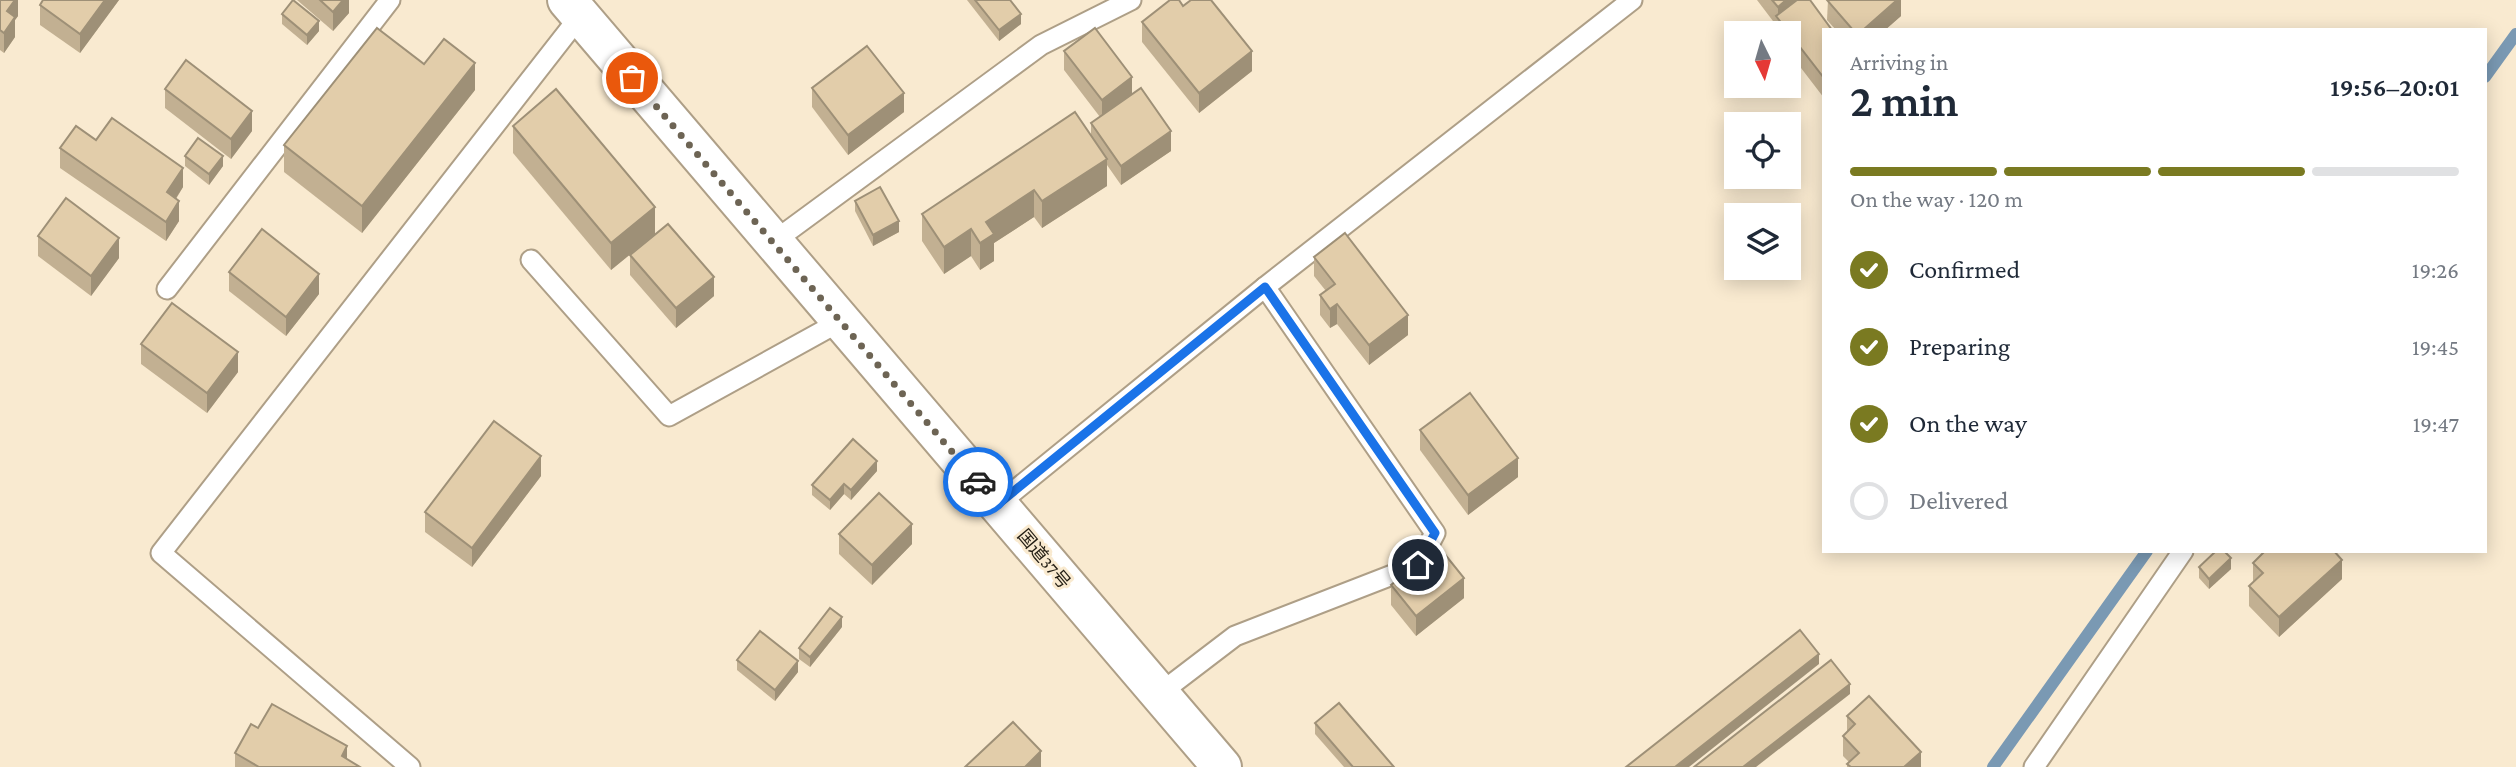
<!DOCTYPE html>
<meta charset="utf-8">
<style>
body{margin:0;font-family:"Crimson Pro","Noto Sans JP",serif;background:#f6f6f7;color:#1f2937;height:100vh;display:flex;flex-direction:column;font-size:26px;white-space:nowrap}
*{box-sizing:border-box;margin:0}
p{font-size:23px;color:#747a83}
.icon{flex:none;width:38px;height:38px;fill:none;stroke:currentColor;stroke-width:2;stroke-linecap:round;stroke-linejoin:round}
.map{position:relative;flex:1;overflow:hidden}
.drawer{position:absolute;left:1822px;top:28px;width:665px;height:525px;display:flex;flex-direction:column;background:#fff;border-radius:0px;box-shadow:0 4px 18px #0003}
.drawer>*{flex:none}
.needle{width:46px;rotate:175deg}
.fabs{position:absolute;left:1724px;top:21px;display:grid;gap:14px}
.fabs a{display:grid;place-items:center;width:77px;height:77px;border-radius:0px;background:#fff;box-shadow:0 4px 18px #0003;font-size:35px}
.pin{position:absolute;display:grid;place-items:center;width:60px;height:60px;color:#fff;margin:-30px;border:4px solid #fff;border-radius:50%;box-shadow:0 2px 7px #0007}
.courier{position:absolute;display:grid;place-items:center;width:70px;height:70px;margin:-35px;border:5px solid #1a73e8;border-radius:50%;background:#fff;color:#222;box-shadow:0 2px 9px #0007}
.summary em{font-style:normal;font-weight:600}
.summary div{display:flex;flex-direction:column-reverse}
.summary{display:flex;align-items:center;justify-content:space-between;height:119px;padding:0 28px}
h1{font-size:46px;font-weight:600;line-height:52px}
.bar{display:grid;grid-template-columns:repeat(4,1fr);gap:10px 7px;align-content:center;height:84px;padding:0 28px}
.bar i{height:9px;border-radius:5px;background:#e0e1e3}
.bar .current{background:#7a7a21}
.bar p{grid-column:span 4}
ol{padding:0 28px;list-style:none}
li{display:flex;align-items:center;gap:21px;height:77px}
li p{margin-inline-start:auto}
li .icon{padding:7px;border-radius:50%;background:#7a7a21;color:#fff;stroke-width:4}
li:last-child{color:#747a83}
li i{width:38px;height:38px;border:4px solid #e0e1e3;border-radius:50%}
.map>svg:first-child{display:block}
</style>
<div class="map">
<svg width="2516" height="767" viewBox="0 0 2516 767">
<rect width="100%" height="100%" fill="#f9ead0"/>
<g fill="none" stroke-linecap="round" stroke-linejoin="round">
<g stroke="#7a99b3" stroke-width="12">
<path d="M2485,77l31,-43"/>
<path d="M1993,767l154,-216"/>
</g>
<g stroke="#ae9f87" stroke-width="23">
<g id="service">
<path d="M773,242l268,-197 90,-45"/>
<path d="M531,260l138,156 172,-95"/>
<path d="M167,289l223,-289"/>
<path d="M997,505l268,-218 367,-287"/>
<path d="M1159,694l76,-58 183,-71 17,-32 -170,-246"/>
<path d="M410,767l-249,-214 419,-537"/>
<path d="M2034,767l149,-216"/>
</g>
</g>
<g stroke="#ae9f87" stroke-width="42">
<path id="trunk" d="M567,0l655,767"/>
</g>
<use href="#service" stroke="#fff" stroke-width="19"/>
<use href="#trunk" stroke="#fff" stroke-width="38"/>
</g>
<g fill="#c2b092">
<path d="M0,0h18v16l-3,4v17l-11,16 -4,-3z"/>
<path d="M43,0h76l-39,53 -40,-28v-20z"/>
<path d="M297,0h52v13l-16,18z"/>
<path d="M967,0h43l11,24 -22,17z"/>
<path d="M1757,0h54l-1,1 14,29v68l-36,-47v-18h-12v-8z"/>
<path d="M1828,0h73v16l-16,14h-49l-9,-10z"/>
<path d="M1183,6l69,65 -53,42 -57,-71v-20z"/>
<path d="M282,14l37,17 -12,14 -25,-21z"/>
<path d="M1064,51l68,43 39,57 -50,34 -14,-20v21l-65,42 -8,-11 -40,26v18l-14,9 -9,-14 -27,18 -22,-33v-27l169,-78v-13l9,-6 -36,-47z"/>
<path d="M812,88l92,24 -56,43 -36,-48z"/>
<path d="M165,89l87,42 -21,28 -66,-51z"/>
<path d="M475,90l-113,143 -78,-61v-27z"/>
<path d="M513,126l142,108 -44,36 -98,-117z"/>
<path d="M96,140l87,47 -7,12 3,22 -13,20 -106,-73v-20z"/>
<path d="M185,156l38,10 -14,19 -24,-19z"/>
<path d="M855,201l44,31 -26,14 -18,-35z"/>
<path d="M38,236l81,22 -28,38 -53,-40z"/>
<path d="M630,255l84,41 -38,32 -46,-53z"/>
<path d="M1314,257l94,78 -39,30 -32,-41 -7,4 -10,-13v-20l6,-4 -12,-15z"/>
<path d="M229,272l90,22 -33,42 -57,-45z"/>
<path d="M141,344l97,28 -31,41 -66,-49z"/>
<path d="M1420,430l98,47 -50,38 -48,-65z"/>
<path d="M877,471l-26,29 -7,-6 -14,16 -18,-15v-10z"/>
<path d="M541,476l-69,91 -47,-35v-20z"/>
<path d="M839,534l73,10 -40,41 -33,-31z"/>
<path d="M2253,563l89,16 -63,58 -30,-31v-20l4,-3z"/>
<path d="M2199,567l32,2 -22,20 -10,-11z"/>
<path d="M1391,585l73,13 -48,38 -25,-31z"/>
<path d="M842,627l-32,40 -11,-8v-11z"/>
<path d="M737,660l61,12 -23,29 -38,-31z"/>
<path d="M1847,716l74,51h-74v-3l2,-2 -6,-6v-20l4,-4z"/>
<path d="M1315,723l79,44h-50l-29,-33z"/>
<path d="M258,728l89,31 13,8h-125v-14z"/>
</g>
<g fill="#9e9077">
<path d="M15,0h3v16l-3,4v17l-11,16v-20l3,-22z"/>
<path d="M105,0h14l-39,53v-19z"/>
<path d="M343,0h6v13l-16,18v-19z"/>
<path d="M1786,0h25l-29,23 -4,-6v-10z"/>
<path d="M1897,0h4v16l-16,14h-22z"/>
<path d="M1021,14v10l-22,17v-11z"/>
<path d="M319,21v10l-12,14v-10z"/>
<path d="M1252,51v20l-53,42v-20z"/>
<path d="M475,63v27l-113,143v-27z"/>
<path d="M1132,77v20l-30,23v-20z"/>
<path d="M904,93v19l-56,43v-20z"/>
<path d="M252,111v20l-21,28v-20z"/>
<path d="M1171,131v20l-50,34v-19z"/>
<path d="M223,156v10l-14,19v-11z"/>
<path d="M1107,159v27l-65,42v-27z"/>
<path d="M183,168v19l-16,25v-20z"/>
<path d="M1034,190v27l-40,26v18l-14,9v-27l6,-21z"/>
<path d="M179,201v20l-13,20v-19z"/>
<path d="M655,207v27l-44,36v-27z"/>
<path d="M899,221v11l-26,14v-11z"/>
<path d="M971,229v27l-27,18v-27z"/>
<path d="M119,238v20l-28,38v-20z"/>
<path d="M319,274v20l-33,42v-19z"/>
<path d="M714,277v19l-38,32v-20z"/>
<path d="M1337,304v20l-7,4v-19z"/>
<path d="M1408,315v20l-39,30v-20z"/>
<path d="M238,352v20l-31,41v-20z"/>
<path d="M541,456v20l-69,91v-19z"/>
<path d="M1518,458v19l-50,38v-20z"/>
<path d="M877,461v10l-26,29v-10z"/>
<path d="M844,484v10l-14,16v-10z"/>
<path d="M912,524v20l-40,41v-20z"/>
<path d="M2231,558v11l-22,20v-10z"/>
<path d="M2342,560v19l-63,58v-20z"/>
<path d="M1464,578v20l-48,38v-20z"/>
<path d="M842,617v10l-32,40v-10z"/>
<path d="M1819,654v10l-130,103h-14z"/>
<path d="M798,661v11l-23,29v-11z"/>
<path d="M1850,684v10l-94,73h-13z"/>
<path d="M347,746v20l-5,-10z"/>
<path d="M1041,751v16h-16z"/>
<path d="M1921,752v15h-17z"/>
</g>
<g fill="#e2cdaa" stroke="#9e9077" stroke-width="2">
<path d="M0,0h15l-8,11 8,6 -11,16 -4,-3z"/>
<path d="M43,0h62l-25,34 -40,-29z"/>
<path d="M293,0l26,21 -12,14 -25,-21z"/>
<path d="M320,0h23l-10,12z"/>
<path d="M975,0h35l11,14 -22,16z"/>
<path d="M1170,0h9l4,6 8,-6h20l41,51 -53,42 -57,-71z"/>
<path d="M1772,0h14l-8,7z"/>
<path d="M1797,0h13l22,30h-8v48l-48,-62z"/>
<path d="M1827,0h70l-34,30h-10z"/>
<path d="M377,28l47,36 20,-25 31,24 -113,143 -78,-61z"/>
<path d="M1095,28l37,49 -30,23 -38,-49z"/>
<path d="M867,46l37,47 -56,42 -36,-47z"/>
<path d="M186,60l66,51 -21,28 -66,-50z"/>
<path d="M1141,88l30,43 -50,35 -30,-43z"/>
<path d="M556,89l99,118 -44,36 -98,-117z"/>
<path d="M1075,112l32,47 -65,42 -8,-11 -48,32 8,12 -14,9 -9,-14 -27,18 -22,-33z"/>
<path d="M112,118l71,50 -16,24 12,9 -13,21 -106,-74 16,-22 20,14z"/>
<path d="M198,138l25,18 -14,18 -24,-18z"/>
<path d="M880,187l19,34 -26,14 -18,-34z"/>
<path d="M66,198l53,40 -28,38 -53,-40z"/>
<path d="M668,224l46,53 -38,31 -46,-53z"/>
<path d="M262,229l57,45 -33,43 -57,-45z"/>
<path d="M1345,233l63,82 -39,30 -32,-41 -7,5 -10,-14 15,-11 -21,-27z"/>
<path d="M172,303l66,49 -31,41 -66,-49z"/>
<path d="M1470,393l48,65 -50,37 -48,-65z"/>
<path d="M494,421l47,35 -69,92 -47,-36z"/>
<path d="M853,439l24,22 -26,29 -7,-6 -14,16 -18,-15z"/>
<path d="M879,493l33,31 -40,41 -33,-31z"/>
<path d="M1439,547l25,31 -48,38 -25,-31z"/>
<path d="M2216,551h8l7,7 -22,21 -10,-12z"/>
<path d="M2265,551h69l8,9 -63,57 -30,-31 14,-13 -10,-10z"/>
<path d="M830,608l12,9 -32,40 -11,-9z"/>
<path d="M1800,630l19,24 -144,113h-49z"/>
<path d="M760,631l38,30 -23,29 -38,-30z"/>
<path d="M1831,660l19,24 -107,83h-49z"/>
<path d="M1869,696l52,56 -17,15h-53l-4,-3 12,-11 -16,-17 12,-12 -8,-8z"/>
<path d="M1339,703l55,64h-41l-38,-44z"/>
<path d="M272,704l75,42 -5,10 18,11h-101l-24,-14 16,-29 7,4z"/>
<path d="M1013,722l28,29 -16,16h-60z"/>
</g>
<g fill="none" stroke-linecap="round" stroke-linejoin="round">
<path stroke="#6d6454" stroke-width="7" stroke-dasharray="0 12.6" d="M632,78l346,404"/>
<path stroke="#1a73e8" stroke-width="9" d="M978,482l19,23 268,-218 170,246 -17,32"/>
</g>
<g text-anchor="middle" dominant-baseline="central" stroke-width="6" stroke-linejoin="round" paint-order="stroke">
<g font-size="18" fill="#211c12" stroke="#f9ead0">
<text transform="translate(1044 559) rotate(50)">国道37号</text>
</g>
</g>
</svg>
<div class="fabs">
<a><svg class="needle" viewBox="-14 -14 28 28"><path d="M0-13l5 13h-10z" fill="#e53935"/><path d="M0 13l5-13h-10z" fill="#747a83"/></svg></a>
<a><svg class="icon" aria-label="locate" viewBox="0 0 24 24"><circle cx="12" cy="12" r="6"/><path d="M12 2v4M12 18v4M2 12h4M18 12h4"/></svg></a>
<a><svg class="icon" aria-label="layers" viewBox="0 0 24 24"><path d="M12 4l9 5-9 5-9-5zM3 14l9 5 9-5"/></svg></a>
</div>
<div class="pin" style="left:632px;top:78px;background:#ea580c"><svg class="icon" aria-label="bag" viewBox="0 0 24 24"><path d="M5 8h14l-1 12H6zM9 8a3 3 0 0 1 6 0"/></svg></div>
<div class="pin" style="left:1418px;top:565px;background:#1f2937"><svg class="icon" aria-label="home" viewBox="0 0 24 24"><path d="M3 11l9-7 9 7M6 9v11h12V9"/></svg></div>
<div class="courier" style="left:978px;top:482px"><svg class="icon" aria-label="car" viewBox="0 0 24 24"><path d="M5 17H2v-5l4-1 3-4h7l3 4 3 1v5h-3M9 17h6M6 11h13"/><circle cx="7" cy="17" r="2"/><circle cx="17" cy="17" r="2"/></svg></div>
<section class="drawer">
<div class="summary"><div><h1>2 min</h1><p>Arriving in</p></div><em>19:56–20:01</em></div>
<div class="bar"><i class="current"></i><i class="current"></i><i class="current"></i><i></i><p>On the way · 120 m</p></div>
<ol>
<li><svg class="icon" aria-label="check" viewBox="0 0 24 24"><path d="M5 12l5 5 9-10"/></svg>Confirmed<p>19:26</p></li>
<li><svg class="icon" aria-label="check" viewBox="0 0 24 24"><path d="M5 12l5 5 9-10"/></svg>Preparing<p>19:45</p></li>
<li><svg class="icon" aria-label="check" viewBox="0 0 24 24"><path d="M5 12l5 5 9-10"/></svg>On the way<p>19:47</p></li>
<li><i></i>Delivered</li>
</ol>
</section>
</div>
